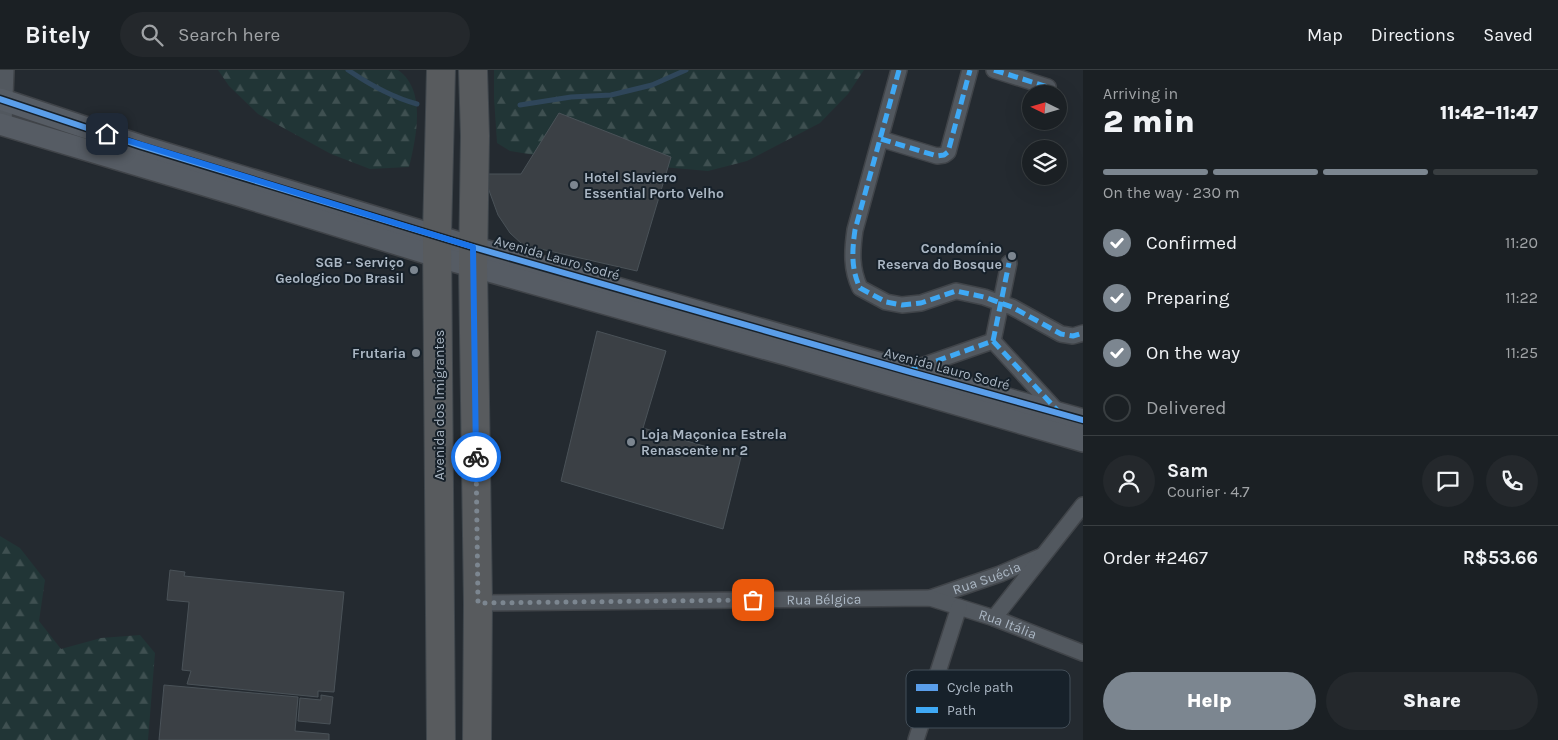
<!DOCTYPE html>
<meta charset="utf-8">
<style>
body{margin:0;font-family:Karla,sans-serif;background:#24282c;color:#f1f3f6;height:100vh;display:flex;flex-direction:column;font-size:19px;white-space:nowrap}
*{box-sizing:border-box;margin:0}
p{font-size:16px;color:#a0a3a6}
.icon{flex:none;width:28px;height:28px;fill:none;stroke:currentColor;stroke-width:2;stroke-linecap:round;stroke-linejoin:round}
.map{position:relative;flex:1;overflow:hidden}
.sheet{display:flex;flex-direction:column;background:#1b2024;width:475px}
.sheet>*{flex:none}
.needle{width:32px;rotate:275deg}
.buttons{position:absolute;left:1022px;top:15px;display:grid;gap:10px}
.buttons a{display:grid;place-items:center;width:45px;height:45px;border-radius:50%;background:#1b2024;box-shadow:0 5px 20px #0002,0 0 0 1px #393e41;font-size:25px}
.pin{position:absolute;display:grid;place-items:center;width:42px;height:42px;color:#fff;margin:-21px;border-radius:10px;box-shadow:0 2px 8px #0006}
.courier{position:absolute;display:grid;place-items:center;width:50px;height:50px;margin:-25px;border:4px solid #1a73e8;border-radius:50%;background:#fff;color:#222;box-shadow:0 1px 6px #0007}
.overview em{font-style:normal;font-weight:800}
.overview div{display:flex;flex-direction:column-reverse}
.overview{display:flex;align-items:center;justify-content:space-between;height:85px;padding:0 20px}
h1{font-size:32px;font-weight:800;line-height:38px}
.bar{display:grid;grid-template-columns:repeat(4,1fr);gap:8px 5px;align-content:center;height:60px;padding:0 20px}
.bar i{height:6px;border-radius:4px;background:#393e41}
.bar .current{background:#7c8690}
.bar p{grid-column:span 4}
.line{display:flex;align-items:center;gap:12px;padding:0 20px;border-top:1px solid #393e41}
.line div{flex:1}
.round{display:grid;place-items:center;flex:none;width:52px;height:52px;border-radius:26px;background:#24282c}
ol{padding:0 20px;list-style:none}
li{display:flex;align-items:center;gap:15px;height:55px}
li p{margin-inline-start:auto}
li .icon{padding:5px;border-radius:50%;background:#7c8690;color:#fff;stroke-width:4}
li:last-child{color:#a0a3a6}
li i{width:28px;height:28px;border:2px solid #393e41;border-radius:50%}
.primary-button{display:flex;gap:10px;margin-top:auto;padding:10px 20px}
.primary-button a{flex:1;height:58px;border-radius:30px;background:#7c8690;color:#fff;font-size:20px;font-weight:800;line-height:58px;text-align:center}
.primary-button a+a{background:#24282c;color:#f1f3f6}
header{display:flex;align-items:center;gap:30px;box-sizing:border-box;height:70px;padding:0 25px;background:#1b2024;border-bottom:1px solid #393e41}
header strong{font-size:24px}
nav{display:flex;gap:28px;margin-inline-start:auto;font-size:18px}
.search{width:350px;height:45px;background:#24282c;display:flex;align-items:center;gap:12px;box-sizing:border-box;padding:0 18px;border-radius:28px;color:#a0a3a6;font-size:19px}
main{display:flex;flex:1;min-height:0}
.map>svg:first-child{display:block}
</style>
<header>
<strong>Bitely</strong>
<div class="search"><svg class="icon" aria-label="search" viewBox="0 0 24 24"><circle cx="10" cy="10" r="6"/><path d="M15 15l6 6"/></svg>Search here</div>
<nav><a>Map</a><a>Directions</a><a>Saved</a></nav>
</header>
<main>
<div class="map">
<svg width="1083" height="670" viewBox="0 0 1083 670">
<defs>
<pattern id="forest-firs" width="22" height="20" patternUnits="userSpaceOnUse" patternTransform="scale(1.25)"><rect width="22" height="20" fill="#213536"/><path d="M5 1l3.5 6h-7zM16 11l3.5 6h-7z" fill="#3f5051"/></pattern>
</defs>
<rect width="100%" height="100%" fill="#242a30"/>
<g fill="url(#forest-firs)">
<path d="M218,0h180c29,20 18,68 11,97l-39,2 -39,-15 -73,-40 -29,-28z"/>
<path d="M494,0h370l-16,24 -28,29 -73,38 -39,10 -161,-14 -37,-6 -13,-8 -3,-45z"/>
<path d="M0,466l20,12 25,32 -6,41 22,28 40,-11 39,-3 15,18 -7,87h-148z"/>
</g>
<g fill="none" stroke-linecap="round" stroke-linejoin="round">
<g stroke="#2f465a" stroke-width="5">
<path d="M348,0c22,15 43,27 69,34"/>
<path d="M520,35l51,-8 40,-2 41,-10 34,-15"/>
</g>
</g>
<g fill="#3b4045" stroke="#4a5258">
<path d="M559,43l112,44 -34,114 -114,-26 -13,-12 -12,-18 -15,-41h38z"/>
<path d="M597,261l69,20 -23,77 98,29 -18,72 -162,-48z"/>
<path d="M170,500l15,2 -1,4 160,16 -10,100 -16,-1v6l-131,-13 4,-13 -9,-1 7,-68 -22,-2z"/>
<path d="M164,615l134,12 -3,34 34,3v6h-170z"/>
<path d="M321,625l12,2 -3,27 -32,-3 2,-23 21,2z"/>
</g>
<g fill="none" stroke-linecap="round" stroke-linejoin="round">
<g stroke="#404449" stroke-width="18">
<g id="street">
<path d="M899,0l-44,160c-3,21 -4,39 5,58l26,14 16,3 19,-2 35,-12 28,6 28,10 49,27 12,2 10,-3"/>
<path d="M994,0l54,17"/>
<path d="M4,55l2,-55"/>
<path d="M881,69l56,17 7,-1 4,-3 22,-82"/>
<path d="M993,271l16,-78"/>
<path d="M907,301l86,-30 66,72"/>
<path id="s1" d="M930,528l70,-24 42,-18"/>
<path id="s2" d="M478,533l452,-5 64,20 89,35"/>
<path d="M994,548l89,-113"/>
<path d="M916,670l43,-133"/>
</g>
</g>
<g stroke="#404449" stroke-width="24">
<g id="secondary">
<path d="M0,29l141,47 332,101 434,124 176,49"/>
<path d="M0,54l238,71 201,62 349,98 295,86"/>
</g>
</g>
<g stroke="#3f464c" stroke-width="30">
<g id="highway">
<path d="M473,0l2,66 -2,130 5,337 -1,137"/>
<path d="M441,670l-4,-504 4,-166"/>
</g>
</g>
<use href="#street" stroke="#52585f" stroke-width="15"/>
<use href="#secondary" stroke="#565c64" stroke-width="21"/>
<use href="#highway" stroke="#585b5e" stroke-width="28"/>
<g stroke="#3fa9f5" stroke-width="5" stroke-dasharray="10 5" stroke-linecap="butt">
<path d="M899,0l-44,160c-3,21 -4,39 5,58l26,14 16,3 19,-2 35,-12 28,6 28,10 49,27 12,2 10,-3"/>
<path d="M994,0l54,17"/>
<path d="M881,69l56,17 7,-1 4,-3 22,-82"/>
<path d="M993,271l16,-78"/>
<path d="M908,301l85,-30 65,70"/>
</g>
<g stroke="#17212a" stroke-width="9">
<path id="cycleway" d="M0,29l141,47 332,101 434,124 176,49"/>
</g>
<use href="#cycleway" stroke="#5a9eea" stroke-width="6"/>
</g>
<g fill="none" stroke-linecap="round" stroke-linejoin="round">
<path stroke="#7c8690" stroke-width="5" stroke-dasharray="0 9" d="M476,387l2,146 275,-3"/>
<path stroke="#1a73e8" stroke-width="6" d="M107,64l366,113 3,210"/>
</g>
<g fill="#7c8690" stroke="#17212a" stroke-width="2">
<circle cx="574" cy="115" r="5"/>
<circle cx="1012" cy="186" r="5"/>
<circle cx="414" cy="200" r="5"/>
<circle cx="416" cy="283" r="5"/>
<circle cx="631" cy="372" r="5"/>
</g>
<g text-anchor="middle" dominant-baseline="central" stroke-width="4" stroke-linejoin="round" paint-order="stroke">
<g font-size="14" font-weight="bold" fill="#abb7c4" stroke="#17212a" text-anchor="end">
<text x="584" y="107" text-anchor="start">Hotel Slaviero<tspan x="584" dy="16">Essential Porto Velho</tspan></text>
<text x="1002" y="178">Condomínio<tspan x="1002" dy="16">Reserva do Bosque</tspan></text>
<text x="404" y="192">SGB - Serviço<tspan x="404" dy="16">Geologico Do Brasil</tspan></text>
<text x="406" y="283">Frutaria</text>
<text x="641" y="364" text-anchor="start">Loja Maçonica Estrela<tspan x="641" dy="16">Renascente nr 2</tspan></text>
</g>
<g font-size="14" fill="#abb7c4" stroke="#17212a">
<text transform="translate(557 188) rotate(16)">Avenida Lauro Sodré</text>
<text transform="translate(947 299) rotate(15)">Avenida Lauro Sodré</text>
<text transform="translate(439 335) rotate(-90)">Avenida dos Imigrantes</text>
<text stroke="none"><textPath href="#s1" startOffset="60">Rua Suécia</textPath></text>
<text stroke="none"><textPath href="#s2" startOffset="346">Rua Bélgica</textPath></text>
<text stroke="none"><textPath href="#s2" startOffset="534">Rua Itália</textPath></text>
</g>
</g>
<rect x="906" y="600" width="164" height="58" rx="8" fill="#17212a" stroke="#434e58" stroke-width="1"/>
<rect x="916" y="614" width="22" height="7" fill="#5a9eea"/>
<rect x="916" y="637" width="22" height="6" fill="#3fa9f5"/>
<g font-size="14" fill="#abb7c4">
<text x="947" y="622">Cycle path</text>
<text x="947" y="645">Path</text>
</g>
</svg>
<div class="buttons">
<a><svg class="needle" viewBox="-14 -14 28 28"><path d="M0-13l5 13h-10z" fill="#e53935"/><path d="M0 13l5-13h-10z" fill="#a0a3a6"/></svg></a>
<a><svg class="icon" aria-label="layers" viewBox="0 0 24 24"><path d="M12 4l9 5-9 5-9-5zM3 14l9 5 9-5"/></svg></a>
</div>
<div class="pin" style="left:753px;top:530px;background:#ea580c"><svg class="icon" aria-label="bag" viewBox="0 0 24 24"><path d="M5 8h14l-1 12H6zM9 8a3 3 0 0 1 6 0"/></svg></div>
<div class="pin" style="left:107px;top:64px;background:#1f2937"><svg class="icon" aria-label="home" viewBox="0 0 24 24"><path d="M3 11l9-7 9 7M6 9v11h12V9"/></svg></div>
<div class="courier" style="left:476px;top:387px"><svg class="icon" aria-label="bike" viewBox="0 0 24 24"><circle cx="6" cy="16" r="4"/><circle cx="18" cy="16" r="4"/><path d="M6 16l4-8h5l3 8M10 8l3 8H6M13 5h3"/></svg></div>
</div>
<section class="sheet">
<div class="overview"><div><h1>2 min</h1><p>Arriving in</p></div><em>11:42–11:47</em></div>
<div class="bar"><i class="current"></i><i class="current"></i><i class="current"></i><i></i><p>On the way · 230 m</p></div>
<ol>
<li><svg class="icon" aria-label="check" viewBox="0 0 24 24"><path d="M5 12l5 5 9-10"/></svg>Confirmed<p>11:20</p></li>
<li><svg class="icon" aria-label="check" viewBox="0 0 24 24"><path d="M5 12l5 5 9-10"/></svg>Preparing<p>11:22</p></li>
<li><svg class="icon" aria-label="check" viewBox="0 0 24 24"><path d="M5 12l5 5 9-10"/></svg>On the way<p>11:25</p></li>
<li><i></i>Delivered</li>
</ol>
<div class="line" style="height:90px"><a class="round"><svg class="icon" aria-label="person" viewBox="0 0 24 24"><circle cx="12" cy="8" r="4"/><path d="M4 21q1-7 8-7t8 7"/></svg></a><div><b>Sam</b><p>Courier · 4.7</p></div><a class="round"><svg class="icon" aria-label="chat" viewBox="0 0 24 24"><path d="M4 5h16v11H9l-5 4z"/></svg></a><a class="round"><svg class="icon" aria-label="phone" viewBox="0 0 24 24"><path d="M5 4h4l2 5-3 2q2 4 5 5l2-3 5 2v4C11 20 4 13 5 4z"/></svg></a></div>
<div class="line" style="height:65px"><div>Order #2467</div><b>R$53.66</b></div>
<div class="primary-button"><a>Help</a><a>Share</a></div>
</section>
</main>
